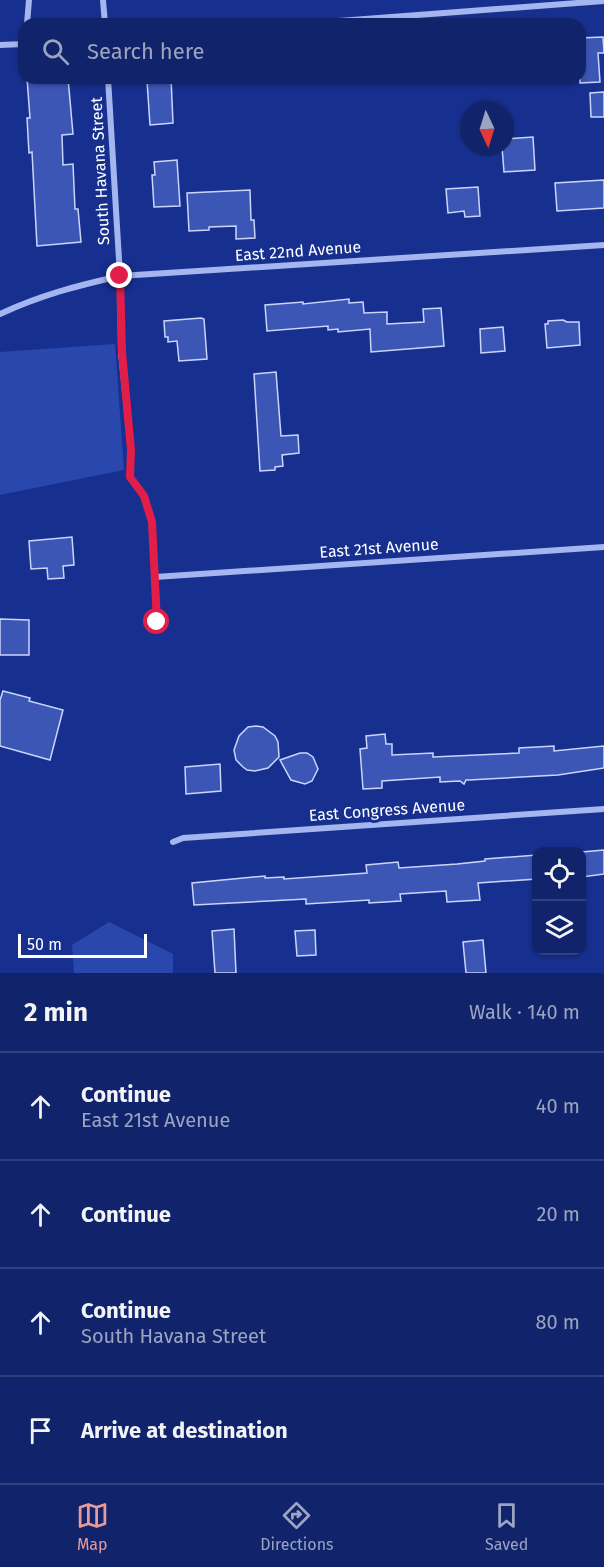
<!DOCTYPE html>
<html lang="en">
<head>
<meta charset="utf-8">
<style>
  :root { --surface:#11246b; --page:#1a2c71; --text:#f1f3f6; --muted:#9ca4c1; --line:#30417e; --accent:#e69b98 }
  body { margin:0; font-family:"Fira Sans",sans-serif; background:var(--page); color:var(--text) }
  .controls { position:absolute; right:18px; bottom:18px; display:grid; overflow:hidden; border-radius:12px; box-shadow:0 2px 4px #0004 }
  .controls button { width:54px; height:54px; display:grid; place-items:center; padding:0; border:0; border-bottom:2px solid var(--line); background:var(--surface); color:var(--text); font:30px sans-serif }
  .compass { position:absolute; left:460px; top:102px; width:54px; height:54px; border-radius:50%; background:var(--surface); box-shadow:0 2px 4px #0004; rotate:176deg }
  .scale { position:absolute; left:18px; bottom:15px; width:129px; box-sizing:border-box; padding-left:6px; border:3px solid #fff; border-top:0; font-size:16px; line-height:21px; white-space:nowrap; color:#fff; -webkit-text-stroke:4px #17308f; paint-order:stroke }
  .stop { position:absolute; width:18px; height:18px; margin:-14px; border:4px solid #e11d48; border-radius:50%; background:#fff }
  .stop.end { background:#e11d48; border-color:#fff; box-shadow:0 2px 6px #0008 }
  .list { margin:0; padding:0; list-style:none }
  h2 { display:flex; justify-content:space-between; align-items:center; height:78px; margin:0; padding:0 24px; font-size:26px }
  h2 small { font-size:20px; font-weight:400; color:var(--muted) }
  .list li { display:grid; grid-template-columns:39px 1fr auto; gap:18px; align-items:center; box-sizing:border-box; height:108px; padding:0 24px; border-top:2px solid var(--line) }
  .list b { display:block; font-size:22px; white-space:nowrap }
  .list p { margin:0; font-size:20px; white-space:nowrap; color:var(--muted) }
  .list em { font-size:20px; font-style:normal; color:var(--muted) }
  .icon { flex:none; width:33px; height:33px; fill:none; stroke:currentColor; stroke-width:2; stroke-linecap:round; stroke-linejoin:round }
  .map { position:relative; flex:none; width:604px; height:973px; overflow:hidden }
  .search { position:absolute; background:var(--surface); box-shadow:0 2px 4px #0004; left:18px; right:18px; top:18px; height:66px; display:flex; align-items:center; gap:15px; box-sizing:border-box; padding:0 21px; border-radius:18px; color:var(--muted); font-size:22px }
  .sheet { height:510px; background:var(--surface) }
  nav { display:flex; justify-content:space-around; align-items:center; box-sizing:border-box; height:84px; border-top:2px solid var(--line); background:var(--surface); font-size:16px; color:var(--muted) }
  nav a { display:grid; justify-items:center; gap:3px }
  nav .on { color:var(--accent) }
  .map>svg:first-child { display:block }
  .green { fill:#2a47ae }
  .building { fill:#3c56b6; stroke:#cbd5fb; stroke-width:1.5 }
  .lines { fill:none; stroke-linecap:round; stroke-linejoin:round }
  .path { stroke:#a4b5ef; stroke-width:3; stroke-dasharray:3 4.5; stroke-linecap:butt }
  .minor { stroke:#a4b5ef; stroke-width:6 }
  .route { stroke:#e11d48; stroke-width:8 }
  .labels { text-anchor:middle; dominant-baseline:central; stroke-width:6; stroke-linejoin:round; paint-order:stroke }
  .street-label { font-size:16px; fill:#fff; stroke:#17308f }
</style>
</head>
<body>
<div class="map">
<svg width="604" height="973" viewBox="0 0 604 973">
  <rect width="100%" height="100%" fill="#17308f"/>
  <g class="green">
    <polygon points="115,344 124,470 0,495 0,352"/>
    <polygon points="109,922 173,954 173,973 74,973 72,945"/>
  </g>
  <g class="building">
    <polygon points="603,37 604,53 598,53 600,82 580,83 580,38"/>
    <polygon points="27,78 68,78 73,134 62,135 63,165 73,164 75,209 78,209 81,242 37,246 32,152 29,153 27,118 30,118"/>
    <polygon points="148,78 171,78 173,123 150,125 147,81"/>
    <polygon points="604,92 604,117 591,117 590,93"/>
    <polygon points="533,137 535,170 504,172 502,147 505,147 505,139"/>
    <polygon points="177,160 180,206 154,207 152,175 155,175 154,162"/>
    <polygon points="604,180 604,208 557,211 555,183"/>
    <polygon points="478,187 480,216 465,217 464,211 448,213 446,189"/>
    <polygon points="250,190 251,220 254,220 255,238 236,239 236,226 209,227 209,230 189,231 187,193"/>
    <polygon points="349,299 349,303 363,302 364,313 387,312 387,324 424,322 423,309 441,308 444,346 371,352 370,329 338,332 338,329 328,330 328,326 267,331 265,305 303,302 303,304"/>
    <polygon points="201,318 204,319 207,359 179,361 177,341 168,342 168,337 165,337 164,321"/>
    <polygon points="563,320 567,322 579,322 580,345 547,348 545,324 548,324 548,321"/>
    <polygon points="503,327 505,351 481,353 480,329"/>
    <polygon points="276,372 281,436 298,435 299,453 282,455 283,466 275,467 275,470 260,471 254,374"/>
    <polygon points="72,537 74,565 63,566 64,578 48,579 47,568 31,569 29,541"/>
    <polygon points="0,619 29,620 29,655 0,655"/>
    <polygon points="3,691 30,698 29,701 63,710 50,760 0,746 0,700"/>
    <polygon points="256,726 263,727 275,736 278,742 279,757 268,768 255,771 247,770 243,767 236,760 234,750 239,736 248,727"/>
    <polygon points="385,734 386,744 392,744 392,755 433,753 433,757 519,753 519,748 554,746 554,751 604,746 604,768 558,775 469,780 466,780 464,784 460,781 440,782 440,777 382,781 382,788 363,789 360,749 367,748 366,736"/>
    <polygon points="300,753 307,753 313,757 318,769 312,781 305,784 291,780 280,760"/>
    <polygon points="220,764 221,791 186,794 185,767"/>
    <polygon points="604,850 604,874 582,877 582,852"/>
    <polygon points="537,855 537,879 478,883 480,900 447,902 446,891 400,894 401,901 369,903 369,900 306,904 306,899 194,905 192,883 265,876 265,878 284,877 284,879 367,873 366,865 398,862 399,868 457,864 485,861 485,859"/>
    <polygon points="234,929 236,973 215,973 212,931"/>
    <polygon points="315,930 316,955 297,956 295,931"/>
    <polygon points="483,940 486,973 466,973 463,942"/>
  </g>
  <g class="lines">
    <polyline class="path" points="137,485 144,496 150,515"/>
    <g class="minor">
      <polyline points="103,0 105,24"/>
      <polyline points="27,24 29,0"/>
      <polyline points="299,24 604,1"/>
      <polyline points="0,45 24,44"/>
      <polyline points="108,78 120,276 121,352 131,450 130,477"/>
      <path d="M0,314C41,295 76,286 120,276L604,245"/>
      <polyline points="152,526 157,622"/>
      <polyline points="155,577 604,547"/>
      <polyline points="173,842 183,838 604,809"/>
    </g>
  </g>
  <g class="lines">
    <polyline class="route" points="120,276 122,352 131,450 130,477 144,496 152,522 157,622"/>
  </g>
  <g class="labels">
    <g class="street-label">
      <text transform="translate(100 171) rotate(-93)">South Havana Street</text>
      <text transform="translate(298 251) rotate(-4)">East 22nd Avenue</text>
      <text transform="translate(379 548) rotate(-4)">East 21st Avenue</text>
      <text transform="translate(387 810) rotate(-4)">East Congress Avenue</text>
    </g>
  </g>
</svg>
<div class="controls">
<button><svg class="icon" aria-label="locate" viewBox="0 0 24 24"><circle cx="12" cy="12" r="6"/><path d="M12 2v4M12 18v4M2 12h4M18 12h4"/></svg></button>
<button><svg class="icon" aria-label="layers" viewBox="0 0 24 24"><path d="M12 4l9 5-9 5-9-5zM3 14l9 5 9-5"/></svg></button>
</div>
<svg class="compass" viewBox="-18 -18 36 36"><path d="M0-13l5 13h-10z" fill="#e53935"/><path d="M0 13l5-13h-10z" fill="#9ca4c1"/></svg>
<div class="scale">50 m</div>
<div class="stop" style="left:157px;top:622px"></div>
<div class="stop end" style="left:120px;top:276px"></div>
<div class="search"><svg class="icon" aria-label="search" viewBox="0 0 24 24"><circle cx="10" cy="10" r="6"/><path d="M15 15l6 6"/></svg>Search here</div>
</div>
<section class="sheet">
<h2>2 min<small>Walk · 140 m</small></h2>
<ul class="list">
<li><svg class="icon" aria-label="ahead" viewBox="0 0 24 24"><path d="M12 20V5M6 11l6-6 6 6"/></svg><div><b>Continue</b><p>East 21st Avenue</p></div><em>40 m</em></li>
<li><svg class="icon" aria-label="ahead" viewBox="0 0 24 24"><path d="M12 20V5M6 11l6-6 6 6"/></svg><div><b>Continue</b></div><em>20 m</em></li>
<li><svg class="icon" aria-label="ahead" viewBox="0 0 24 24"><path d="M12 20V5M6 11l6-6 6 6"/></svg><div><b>Continue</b><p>South Havana Street</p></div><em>80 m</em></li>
<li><svg class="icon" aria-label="arrive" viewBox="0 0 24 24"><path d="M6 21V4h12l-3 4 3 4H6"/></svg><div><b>Arrive at destination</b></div></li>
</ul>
</section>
<nav>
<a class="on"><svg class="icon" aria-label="map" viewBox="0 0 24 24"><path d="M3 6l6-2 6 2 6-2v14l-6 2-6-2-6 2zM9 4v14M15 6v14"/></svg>Map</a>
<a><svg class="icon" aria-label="directions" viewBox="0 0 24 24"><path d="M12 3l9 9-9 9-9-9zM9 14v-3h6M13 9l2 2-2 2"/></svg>Directions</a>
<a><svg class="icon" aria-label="saved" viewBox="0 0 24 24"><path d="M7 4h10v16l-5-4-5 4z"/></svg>Saved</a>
</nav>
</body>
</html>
